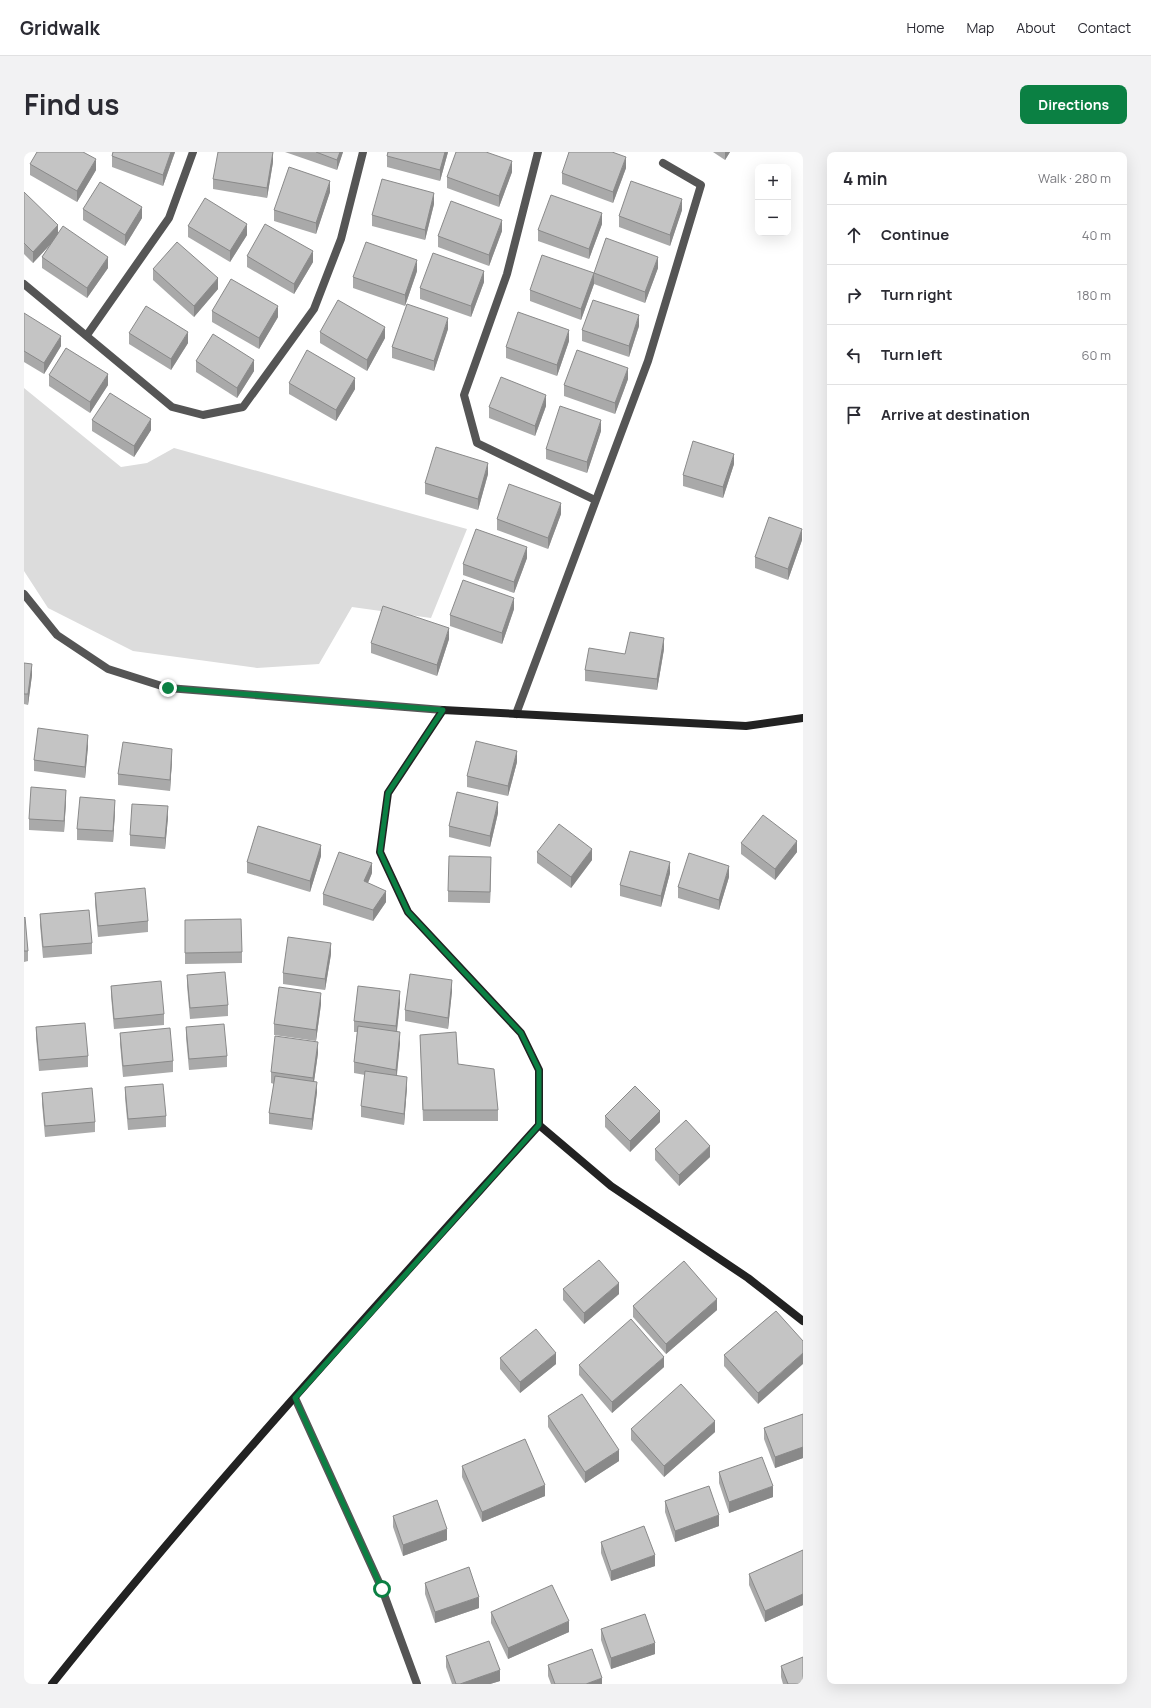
<!DOCTYPE html>
<html lang="en">
<head>
<meta charset="utf-8">
<style>
  :root { --surface:#fff; --page:#f2f2f3; --text:#2b2b33; --muted:#7c7c81; --line:#e1e1e2; --accent:#0b8043 }
  body { margin:0; font-family:Manrope,sans-serif; background:var(--page); color:var(--text) }
  .controls { position:absolute; right:12px; top:12px; display:grid; overflow:hidden; border-radius:8px; box-shadow:0 4px 16px #0002 }
  .controls button { width:36px; height:36px; display:grid; place-items:center; padding:0; border:0; border-bottom:1px solid var(--line); background:var(--surface); color:var(--text); font:20px sans-serif }
  .stop { position:absolute; width:12px; height:12px; margin:-9px; border:3px solid #0b8043; border-radius:50%; background:#fff }
  .stop.end { background:#0b8043; border-color:#fff; box-shadow:0 1px 4px #0008 }
  .list { margin:0; padding:0; list-style:none }
  h2 { display:flex; justify-content:space-between; align-items:center; height:52px; margin:0; padding:0 16px; font-size:17px }
  h2 small { font-size:13px; font-weight:400; color:var(--muted) }
  .list li { display:grid; grid-template-columns:26px 1fr auto; gap:12px; align-items:center; box-sizing:border-box; height:60px; padding:0 16px; border-top:1px solid var(--line) }
  .list b { display:block; font-size:15px; white-space:nowrap }
  .list em { font-size:13px; font-style:normal; color:var(--muted) }
  .icon { flex:none; width:22px; height:22px; fill:none; stroke:currentColor; stroke-width:2; stroke-linecap:round; stroke-linejoin:round }
  .map { position:relative; flex:none; width:779px; height:1532px; overflow:hidden; border-radius:8px }
  header { display:flex; align-items:center; gap:24px; box-sizing:border-box; height:56px; padding:0 20px; background:var(--surface); border-bottom:1px solid var(--line) }
  header strong { font-size:19px }
  nav { display:flex; gap:22px; margin-inline-start:auto; font-size:14px }
  .intro { display:flex; align-items:center; justify-content:space-between; box-sizing:border-box; height:96px; padding:0 24px }
  h1 { margin:0; font-size:28px }
  .button { padding:10px 18px; border-radius:8px; background:var(--accent); color:#fff; font-size:14px; font-weight:700 }
  main { display:flex; gap:24px; padding:0 24px }
  aside { flex:1; background:var(--surface); border-radius:8px; box-shadow:0 4px 16px #0002 }
  .map>svg:first-child { display:block }
  .green { fill:#dcdcdc }
  .lines { fill:none; stroke-linecap:round; stroke-linejoin:round }
  .street { stroke:#555; stroke-width:8 }
  .secondary { stroke:#222; stroke-width:8 }
  .wall { fill:#a9a9a9 }
  .shaded-wall { fill:#898989 }
  .building { fill:#c4c4c4; stroke:#898989 }
  .route { stroke:#0b8043; stroke-width:5 }
</style>
</head>
<body>
<header>
<strong>Gridwalk</strong>
<nav><a>Home</a><a>Map</a><a>About</a><a>Contact</a></nav>
</header>
<div class="intro"><h1>Find us</h1><a class="button">Directions</a></div>
<main>
<div class="map">
<svg width="779" height="1532" viewBox="0 0 779 1532">
  <rect width="100%" height="100%" fill="#fff"/>
  <polygon class="green" points="0,236 97,315 123,311 150,296 443,377 407,466 328,455 295,512 233,516 109,499 24,456 0,419"/>
  <g class="lines">
    <g class="street">
      <polyline points="514,0 483,122 440,243 453,291 571,348"/>
      <polyline points="0,132 148,255 179,263 219,255 290,157 317,87 339,0"/>
      <polyline points="63,183 145,66 169,0"/>
      <polyline points="0,442 33,483 84,517 144,536 419,558"/>
      <polyline points="492,562 624,209 677,33 639,11"/>
      <polyline points="271,1246 358,1437 393,1532"/>
    </g>
    <g class="secondary">
      <polyline points="515,973 587,1034 724,1126 779,1169"/>
      <path d="M28,1532C182,1339 350,1156 515,973V918L497,881L384,760L356,700L364,641L419,558L722,574L779,566"/>
    </g>
  </g>
  <g class="wall">
    <polygon points="89,0 151,0 139,34 88,15 88,4"/>
    <polygon points="261,0 319,0 313,18"/>
    <polygon points="364,0 424,0 416,29 363,15 363,4"/>
    <polygon points="689,0 706,0 701,8"/>
    <polygon points="249,10 243,46 189,37 189,27"/>
    <polygon points="6,12 72,18 53,50 6,23"/>
    <polygon points="602,16 589,51 538,32 538,21"/>
    <polygon points="488,20 475,55 423,36 423,25"/>
    <polygon points="0,40 34,81 84,116 63,146 18,116 18,105 26,93 9,111 0,102"/>
    <polygon points="306,40 292,82 250,69 250,58"/>
    <polygon points="410,52 401,88 348,74 348,63"/>
    <polygon points="59,57 118,66 101,94 59,68"/>
    <polygon points="658,58 646,94 595,75 595,64"/>
    <polygon points="578,72 565,107 514,89 514,78"/>
    <polygon points="164,74 223,83 206,110 164,85"/>
    <polygon points="478,79 465,114 414,95 414,84"/>
    <polygon points="223,104 289,110 270,142 223,115"/>
    <polygon points="634,116 621,151 570,132 557,168 506,149 506,138 570,121"/>
    <polygon points="129,117 194,137 170,165 129,128"/>
    <polygon points="393,119 381,154 329,136 329,125"/>
    <polygon points="460,130 447,165 396,147 396,136"/>
    <polygon points="188,159 254,165 235,197 188,170"/>
    <polygon points="0,161 37,194 20,222 0,210"/>
    <polygon points="615,174 605,205 558,189 558,178"/>
    <polygon points="424,177 410,219 368,206 368,195"/>
    <polygon points="296,180 361,186 343,219 296,191"/>
    <polygon points="105,181 164,191 147,218 105,192"/>
    <polygon points="545,189 533,224 482,206 482,195"/>
    <polygon points="172,209 230,219 213,246 172,220"/>
    <polygon points="25,223 84,233 66,261 25,234"/>
    <polygon points="604,227 591,262 540,244 540,233"/>
    <polygon points="265,231 331,237 312,269 265,242"/>
    <polygon points="522,254 511,284 465,266 465,255"/>
    <polygon points="68,268 127,278 110,305 68,279"/>
    <polygon points="577,279 563,321 522,307 522,297"/>
    <polygon points="710,312 699,346 659,334 659,323"/>
    <polygon points="464,322 454,358 401,342 401,331"/>
    <polygon points="537,362 524,397 473,378 473,367"/>
    <polygon points="778,388 764,428 731,416 731,405"/>
    <polygon points="503,406 490,441 439,423 439,412"/>
    <polygon points="490,457 478,492 426,474 426,463"/>
    <polygon points="425,487 413,524 347,501 347,491"/>
    <polygon points="640,497 633,538 561,529 561,518 601,502"/>
    <polygon points="0,511 8,523 4,553 0,552"/>
    <polygon points="64,594 61,626 10,619 10,608"/>
    <polygon points="148,608 146,639 94,633 94,622"/>
    <polygon points="493,610 484,644 443,635 443,624"/>
    <polygon points="42,649 40,680 5,678 5,667"/>
    <polygon points="91,659 89,690 53,688 53,677"/>
    <polygon points="474,661 466,695 425,685 425,674"/>
    <polygon points="144,665 141,697 106,694 106,683"/>
    <polygon points="717,691 773,700 751,728 717,702"/>
    <polygon points="513,700 568,708 547,736 513,711"/>
    <polygon points="297,704 286,740 223,721 223,710"/>
    <polygon points="467,716 466,751 424,750 424,739"/>
    <polygon points="348,721 344,731 362,750 349,769 299,753 299,742"/>
    <polygon points="646,721 637,755 596,744 596,733"/>
    <polygon points="705,725 695,758 654,746 654,735"/>
    <polygon points="71,741 124,769 124,780 74,785 71,752"/>
    <polygon points="16,762 68,791 68,802 19,806 16,773"/>
    <polygon points="0,766 4,799 4,809 0,810"/>
    <polygon points="161,768 218,800 218,811 161,812"/>
    <polygon points="307,802 301,838 259,832 259,821"/>
    <polygon points="163,823 204,853 204,864 166,867 163,834"/>
    <polygon points="87,834 140,862 140,873 90,877 87,844"/>
    <polygon points="428,839 424,877 381,869 381,858"/>
    <polygon points="376,850 373,880 376,891 373,923 383,935 380,973 337,965 337,954 341,923 330,921 330,910 333,880 330,880 330,869"/>
    <polygon points="297,852 292,889 250,883 250,872"/>
    <polygon points="12,875 64,904 64,915 15,919 12,886"/>
    <polygon points="162,875 203,904 203,915 165,918 162,886"/>
    <polygon points="96,881 149,909 149,920 99,925 96,892"/>
    <polygon points="396,883 434,912 474,958 474,969 399,969"/>
    <polygon points="294,901 290,929 293,940 288,978 245,972 245,961 250,932 247,931 247,920"/>
    <polygon points="101,935 142,964 142,975 104,978 101,946"/>
    <polygon points="18,941 71,970 71,980 21,985 18,952"/>
    <polygon points="581,964 636,970 606,1000 581,975"/>
    <polygon points="631,997 686,1005 655,1034 631,1008"/>
    <polygon points="539,1137 595,1142 560,1172 539,1148"/>
    <polygon points="609,1154 693,1158 642,1202 609,1165"/>
    <polygon points="752,1159 734,1252 700,1214 700,1203"/>
    <polygon points="476,1206 532,1212 496,1241 476,1217"/>
    <polygon points="555,1213 640,1215 588,1261 555,1223"/>
    <polygon points="779,1262 779,1306 751,1316 740,1287 740,1276"/>
    <polygon points="524,1264 595,1309 561,1331 524,1275"/>
    <polygon points="607,1277 691,1280 640,1325 607,1288"/>
    <polygon points="438,1314 521,1344 458,1370 438,1325"/>
    <polygon points="695,1320 749,1345 705,1361 695,1331"/>
    <polygon points="641,1349 695,1374 651,1390 641,1360"/>
    <polygon points="369,1364 423,1388 379,1404 369,1375"/>
    <polygon points="577,1390 631,1414 587,1429 577,1401"/>
    <polygon points="779,1398 779,1453 741,1470 725,1433 725,1422"/>
    <polygon points="401,1431 455,1456 411,1471 401,1442"/>
    <polygon points="467,1460 545,1480 484,1507 467,1471"/>
    <polygon points="577,1477 631,1502 587,1517 577,1488"/>
    <polygon points="422,1504 476,1529 466,1532 428,1532 422,1515"/>
    <polygon points="524,1513 578,1532 527,1532 524,1524"/>
    <polygon points="757,1514 779,1532 759,1532 757,1525"/>
  </g>
  <g class="shaded-wall">
    <polygon points="147,0 151,0 139,34 139,23"/>
    <polygon points="249,0 249,10 243,46 243,36"/>
    <polygon points="316,0 319,0 313,18 313,8"/>
    <polygon points="421,0 424,0 416,29 416,18"/>
    <polygon points="701,0 706,0 701,8"/>
    <polygon points="602,5 602,16 589,51 589,40"/>
    <polygon points="72,7 72,18 53,50 53,39"/>
    <polygon points="488,9 488,20 475,55 475,44"/>
    <polygon points="306,29 306,40 292,82 292,71"/>
    <polygon points="410,41 410,52 401,88 401,78"/>
    <polygon points="658,47 658,58 646,94 646,83"/>
    <polygon points="118,55 118,66 101,94 101,83"/>
    <polygon points="578,61 578,72 565,107 565,97"/>
    <polygon points="478,68 478,79 465,114 465,103"/>
    <polygon points="223,72 223,83 206,110 206,99"/>
    <polygon points="34,73 34,84 9,111 9,100"/>
    <polygon points="289,99 289,110 270,142 270,132"/>
    <polygon points="84,105 84,116 63,146 63,136"/>
    <polygon points="634,105 634,116 621,151 621,140"/>
    <polygon points="393,108 393,119 381,154 381,143"/>
    <polygon points="460,119 460,130 447,165 447,154"/>
    <polygon points="570,121 570,132 557,168 557,157"/>
    <polygon points="194,126 194,137 170,165 170,154"/>
    <polygon points="254,154 254,165 235,197 235,186"/>
    <polygon points="615,163 615,174 605,205 605,194"/>
    <polygon points="424,166 424,177 410,219 410,209"/>
    <polygon points="361,175 361,186 343,219 343,208"/>
    <polygon points="545,178 545,189 533,224 533,213"/>
    <polygon points="164,180 164,191 147,218 147,207"/>
    <polygon points="37,184 37,194 20,222 20,211"/>
    <polygon points="230,208 230,219 213,246 213,236"/>
    <polygon points="604,216 604,227 591,262 591,251"/>
    <polygon points="84,222 84,233 66,261 66,250"/>
    <polygon points="331,226 331,237 312,269 312,258"/>
    <polygon points="522,243 522,254 511,284 511,274"/>
    <polygon points="127,267 127,278 110,305 110,294"/>
    <polygon points="577,268 577,279 563,321 563,310"/>
    <polygon points="710,302 710,312 699,346 699,335"/>
    <polygon points="464,311 464,322 454,358 454,347"/>
    <polygon points="537,351 537,362 524,397 524,386"/>
    <polygon points="778,377 778,388 764,428 764,417"/>
    <polygon points="503,395 503,406 490,441 490,430"/>
    <polygon points="490,446 490,457 478,492 478,481"/>
    <polygon points="425,476 425,487 413,524 413,513"/>
    <polygon points="640,486 640,497 633,538 633,527"/>
    <polygon points="8,512 8,523 4,553 4,542"/>
    <polygon points="64,583 64,594 61,626 61,615"/>
    <polygon points="148,597 148,608 146,639 146,628"/>
    <polygon points="493,599 493,610 484,644 484,634"/>
    <polygon points="42,638 42,649 40,680 40,669"/>
    <polygon points="91,648 91,659 89,690 89,679"/>
    <polygon points="474,650 474,661 466,695 466,684"/>
    <polygon points="144,654 144,665 141,697 141,686"/>
    <polygon points="773,689 773,700 751,728 751,717"/>
    <polygon points="297,693 297,704 286,740 286,729"/>
    <polygon points="568,697 568,708 547,736 547,725"/>
    <polygon points="467,705 467,716 466,751 466,740"/>
    <polygon points="646,710 646,721 637,755 637,744"/>
    <polygon points="348,711 348,721 340,740 340,729"/>
    <polygon points="705,714 705,725 695,758 695,748"/>
    <polygon points="362,739 362,750 349,769 349,758"/>
    <polygon points="307,791 307,802 301,838 301,827"/>
    <polygon points="428,828 428,839 424,877 424,866"/>
    <polygon points="376,839 376,850 372,885 372,874"/>
    <polygon points="297,841 297,852 292,889 292,878"/>
    <polygon points="376,880 376,891 372,929 372,918"/>
    <polygon points="294,890 294,901 289,937 289,926"/>
    <polygon points="383,925 383,935 380,973 380,962"/>
    <polygon points="293,930 293,940 288,978 288,967"/>
    <polygon points="636,959 636,970 606,1000 606,989"/>
    <polygon points="686,994 686,1005 655,1034 655,1023"/>
    <polygon points="595,1131 595,1142 560,1172 560,1161"/>
    <polygon points="693,1147 693,1158 642,1202 642,1192"/>
    <polygon points="532,1201 532,1212 496,1241 496,1230"/>
    <polygon points="779,1201 779,1212 734,1252 734,1241"/>
    <polygon points="640,1205 640,1215 588,1261 588,1250"/>
    <polygon points="691,1269 691,1280 640,1325 640,1314"/>
    <polygon points="779,1295 779,1306 751,1316 751,1305"/>
    <polygon points="595,1298 595,1309 561,1331 561,1320"/>
    <polygon points="521,1333 521,1344 458,1370 458,1360"/>
    <polygon points="749,1334 749,1345 705,1361 705,1350"/>
    <polygon points="695,1363 695,1374 651,1390 651,1379"/>
    <polygon points="423,1377 423,1388 379,1404 379,1393"/>
    <polygon points="631,1403 631,1414 587,1429 587,1419"/>
    <polygon points="779,1442 779,1453 741,1470 741,1459"/>
    <polygon points="455,1445 455,1456 411,1471 411,1460"/>
    <polygon points="545,1469 545,1480 484,1507 484,1496"/>
    <polygon points="631,1491 631,1502 587,1517 587,1506"/>
    <polygon points="476,1518 476,1529 466,1532 436,1532"/>
    <polygon points="578,1526 578,1532 562,1532"/>
  </g>
  <g class="building">
    <polygon points="13,0 59,0 72,7 53,39 6,12"/>
    <polygon points="89,0 147,0 139,23 88,4"/>
    <polygon points="194,0 249,0 243,36 189,27"/>
    <polygon points="292,0 316,0 313,8"/>
    <polygon points="364,0 421,0 416,18 363,4"/>
    <polygon points="432,0 462,0 488,9 475,44 423,25"/>
    <polygon points="545,0 588,0 602,5 589,40 538,21"/>
    <polygon points="265,15 306,29 292,71 250,58"/>
    <polygon points="358,27 410,41 401,78 348,63"/>
    <polygon points="607,29 658,47 646,83 595,64"/>
    <polygon points="76,30 118,55 101,83 59,57"/>
    <polygon points="0,40 34,73 9,100 0,91"/>
    <polygon points="527,43 578,61 565,97 514,78"/>
    <polygon points="181,46 223,72 206,99 164,74"/>
    <polygon points="427,49 478,68 465,103 414,84"/>
    <polygon points="241,72 289,99 270,132 223,104"/>
    <polygon points="39,74 84,105 63,136 18,105"/>
    <polygon points="582,86 634,105 621,140 570,121"/>
    <polygon points="153,90 194,126 170,154 129,117"/>
    <polygon points="342,90 393,108 381,143 329,125"/>
    <polygon points="409,101 460,119 447,154 396,136"/>
    <polygon points="518,103 570,121 557,157 506,138"/>
    <polygon points="207,127 254,154 235,186 188,159"/>
    <polygon points="314,148 361,175 343,208 296,180"/>
    <polygon points="569,148 615,163 605,194 558,178"/>
    <polygon points="383,152 424,166 410,209 368,195"/>
    <polygon points="122,154 164,180 147,207 105,181"/>
    <polygon points="494,160 545,178 533,213 482,195"/>
    <polygon points="0,161 37,184 20,211 0,199"/>
    <polygon points="189,182 230,208 213,236 172,209"/>
    <polygon points="42,196 84,222 66,250 25,223"/>
    <polygon points="283,198 331,226 312,258 265,231"/>
    <polygon points="553,198 604,216 591,251 540,233"/>
    <polygon points="477,225 522,243 511,274 465,255"/>
    <polygon points="86,241 127,267 110,294 68,268"/>
    <polygon points="536,254 577,268 563,310 522,297"/>
    <polygon points="669,289 710,302 699,335 659,323"/>
    <polygon points="412,295 464,311 454,347 401,331"/>
    <polygon points="485,332 537,351 524,386 473,367"/>
    <polygon points="745,365 778,377 764,417 731,405"/>
    <polygon points="452,377 503,395 490,430 439,412"/>
    <polygon points="439,428 490,446 478,481 426,463"/>
    <polygon points="359,454 425,476 413,513 347,491"/>
    <polygon points="606,480 640,486 633,527 561,518 565,496 601,502"/>
    <polygon points="0,511 8,512 4,542 0,542"/>
    <polygon points="14,576 64,583 61,615 10,608"/>
    <polygon points="452,589 493,599 484,634 443,624"/>
    <polygon points="99,590 148,597 146,628 94,622"/>
    <polygon points="7,635 42,638 40,669 5,667"/>
    <polygon points="433,640 474,650 466,684 425,674"/>
    <polygon points="56,645 91,648 89,679 53,677"/>
    <polygon points="108,652 144,654 141,686 106,683"/>
    <polygon points="739,663 773,689 751,717 717,691"/>
    <polygon points="535,672 568,697 547,725 513,700"/>
    <polygon points="234,674 297,693 286,729 223,710"/>
    <polygon points="606,699 646,710 637,744 596,733"/>
    <polygon points="315,700 348,711 340,729 362,739 349,758 299,742"/>
    <polygon points="665,701 705,714 695,748 654,735"/>
    <polygon points="425,704 467,705 466,740 424,739"/>
    <polygon points="121,736 124,769 74,774 71,741"/>
    <polygon points="65,758 68,791 19,795 16,762"/>
    <polygon points="1,765 4,799 0,799 0,766"/>
    <polygon points="217,767 218,800 161,801 161,768"/>
    <polygon points="264,785 307,791 301,827 259,821"/>
    <polygon points="201,820 204,853 166,856 163,823"/>
    <polygon points="386,822 428,828 424,866 381,858"/>
    <polygon points="137,829 140,862 90,867 87,834"/>
    <polygon points="334,834 376,839 372,874 330,869"/>
    <polygon points="255,835 297,841 292,878 250,872"/>
    <polygon points="61,871 64,904 15,908 12,875"/>
    <polygon points="200,872 203,904 165,907 162,875"/>
    <polygon points="334,874 376,880 372,918 330,910"/>
    <polygon points="146,876 149,909 99,914 96,881"/>
    <polygon points="432,880 434,912 470,917 474,958 399,958 396,883"/>
    <polygon points="251,884 294,890 289,926 247,920"/>
    <polygon points="341,919 383,925 380,962 337,954"/>
    <polygon points="251,924 293,930 288,967 245,961"/>
    <polygon points="139,932 142,964 104,967 101,935"/>
    <polygon points="611,934 636,959 606,989 581,964"/>
    <polygon points="68,936 71,970 21,974 18,941"/>
    <polygon points="662,968 686,994 655,1023 631,997"/>
    <polygon points="575,1108 595,1131 560,1161 539,1137"/>
    <polygon points="660,1109 693,1147 642,1192 609,1154"/>
    <polygon points="752,1159 779,1189 779,1201 734,1241 700,1203"/>
    <polygon points="607,1167 640,1205 588,1250 555,1213"/>
    <polygon points="512,1177 532,1201 496,1230 476,1206"/>
    <polygon points="657,1232 691,1269 640,1314 607,1277"/>
    <polygon points="558,1242 595,1298 561,1320 524,1264"/>
    <polygon points="779,1262 779,1295 751,1305 740,1276"/>
    <polygon points="501,1287 521,1333 458,1360 438,1314"/>
    <polygon points="738,1305 749,1334 705,1350 695,1320"/>
    <polygon points="685,1334 695,1363 651,1379 641,1349"/>
    <polygon points="413,1348 423,1377 379,1393 369,1364"/>
    <polygon points="620,1374 631,1403 587,1419 577,1390"/>
    <polygon points="779,1398 779,1442 741,1459 725,1422"/>
    <polygon points="445,1415 455,1445 411,1460 401,1431"/>
    <polygon points="528,1433 545,1469 484,1496 467,1460"/>
    <polygon points="621,1462 631,1491 587,1506 577,1477"/>
    <polygon points="465,1489 476,1518 436,1532 432,1532 422,1504"/>
    <polygon points="568,1497 578,1526 562,1532 531,1532 524,1513"/>
    <polygon points="779,1505 779,1532 764,1532 757,1514"/>
  </g>
  <g class="lines">
    <polyline class="route" points="144,536 419,558 364,641 356,700 384,760 497,881 515,918 515,973 271,1246 358,1437"/>
  </g>
</svg>
<div class="controls">
<button>+</button>
<button>−</button>
</div>
<div class="stop" style="left:358px;top:1437px"></div>
<div class="stop end" style="left:144px;top:536px"></div>
</div>
<aside>
<h2>4 min<small>Walk · 280 m</small></h2>
<ul class="list">
<li><svg class="icon" aria-label="ahead" viewBox="0 0 24 24"><path d="M12 20V5M6 11l6-6 6 6"/></svg><div><b>Continue</b></div><em>40 m</em></li>
<li><svg class="icon" aria-label="right" viewBox="0 0 24 24"><path d="M7 20v-9h11M14 6l5 5-5 5"/></svg><div><b>Turn right</b></div><em>180 m</em></li>
<li><svg class="icon" aria-label="left" viewBox="0 0 24 24"><path d="M17 20v-9H6M10 6l-5 5 5 5"/></svg><div><b>Turn left</b></div><em>60 m</em></li>
<li><svg class="icon" aria-label="arrive" viewBox="0 0 24 24"><path d="M6 21V4h12l-3 4 3 4H6"/></svg><div><b>Arrive at destination</b></div></li>
</ul>
</aside>
</main>
</body>
</html>
